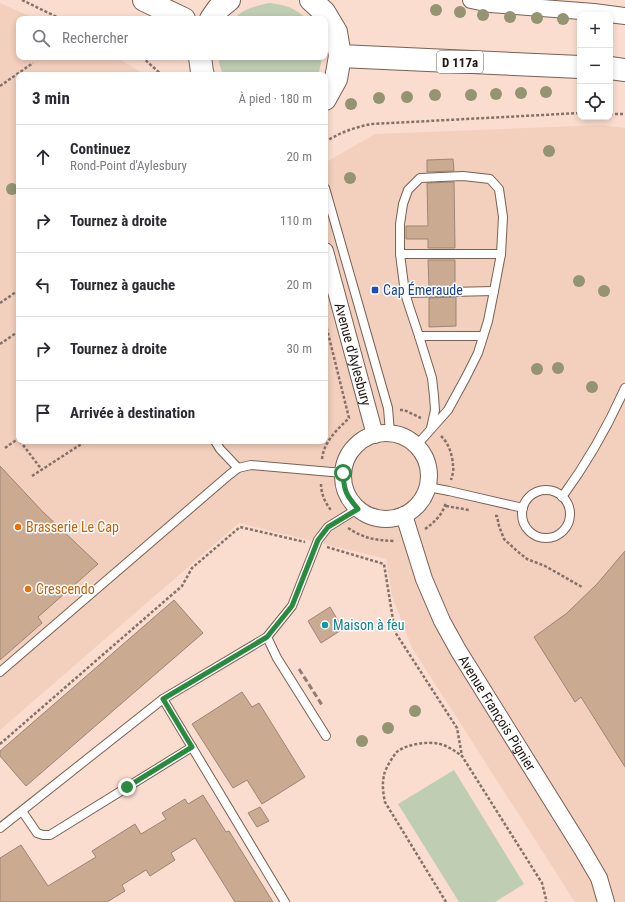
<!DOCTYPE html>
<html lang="fr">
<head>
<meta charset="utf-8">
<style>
  :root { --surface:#fff; --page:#f7f7f7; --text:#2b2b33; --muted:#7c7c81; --line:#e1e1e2 }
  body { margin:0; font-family:"Roboto Condensed",sans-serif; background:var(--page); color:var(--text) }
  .controls { position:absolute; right:12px; top:12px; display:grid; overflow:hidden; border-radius:8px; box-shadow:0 2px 6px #0003 }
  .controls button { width:36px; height:36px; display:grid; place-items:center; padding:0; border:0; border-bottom:1px solid var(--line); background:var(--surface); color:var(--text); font:20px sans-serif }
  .stop { position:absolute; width:12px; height:12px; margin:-9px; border:3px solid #298b3f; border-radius:50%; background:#fff }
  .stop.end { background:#298b3f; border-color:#fff; box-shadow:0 1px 4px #0008 }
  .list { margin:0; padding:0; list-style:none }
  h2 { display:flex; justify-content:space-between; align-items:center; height:52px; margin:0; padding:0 16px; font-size:17px }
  h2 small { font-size:13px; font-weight:400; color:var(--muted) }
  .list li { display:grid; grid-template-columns:26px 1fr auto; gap:12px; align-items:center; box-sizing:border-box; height:64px; padding:0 16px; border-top:1px solid var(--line) }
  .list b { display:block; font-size:15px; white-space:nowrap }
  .list p { margin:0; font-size:13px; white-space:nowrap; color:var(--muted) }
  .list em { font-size:13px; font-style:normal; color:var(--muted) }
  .icon { flex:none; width:22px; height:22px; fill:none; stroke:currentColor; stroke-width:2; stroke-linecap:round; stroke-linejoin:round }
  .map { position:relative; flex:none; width:625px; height:902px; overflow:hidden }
  .search { position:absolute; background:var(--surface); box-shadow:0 2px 6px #0003; left:16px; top:16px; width:312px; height:44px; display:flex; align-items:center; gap:10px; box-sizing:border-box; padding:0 14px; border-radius:8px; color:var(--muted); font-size:15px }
  .panel { position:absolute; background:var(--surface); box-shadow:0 2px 6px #0003; left:16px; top:72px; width:312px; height:372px; border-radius:8px }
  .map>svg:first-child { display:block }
  .built { fill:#f3cfbe }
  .green { fill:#bfcdb2 }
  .building { fill:#cbaa92; stroke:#9c8575 }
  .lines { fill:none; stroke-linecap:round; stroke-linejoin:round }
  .lane-casing { stroke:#796154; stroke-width:10 }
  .street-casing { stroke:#796154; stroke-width:18 }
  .primary-casing { stroke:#796154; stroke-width:24 }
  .path { stroke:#847269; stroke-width:2.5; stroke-dasharray:3 2; stroke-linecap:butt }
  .lane { stroke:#fff; stroke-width:8 }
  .street { stroke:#fff; stroke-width:16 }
  .primary { stroke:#fff; stroke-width:22 }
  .rail { stroke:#907c73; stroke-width:3; stroke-dasharray:6 3; stroke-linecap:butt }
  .tree { fill:#949472 }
  .route { stroke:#298b3f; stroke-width:5 }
  .transit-dot { fill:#1a4fb4; stroke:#fff; stroke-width:1.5 }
  .food-dot { fill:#e8710a; stroke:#fff; stroke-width:1.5 }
  .culture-dot { fill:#0f9aa8; stroke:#fff; stroke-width:1.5 }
  .labels { text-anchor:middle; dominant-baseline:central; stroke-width:3; stroke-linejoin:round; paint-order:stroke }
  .shield { fill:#fff; stroke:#635d59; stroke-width:1 }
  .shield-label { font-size:13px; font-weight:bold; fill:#201712 }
  .transit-label { font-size:14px; fill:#164399; stroke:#fff; text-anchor:start }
  .street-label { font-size:14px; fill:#201712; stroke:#fff }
  .food-label { font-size:14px; fill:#c56008; stroke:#fff; text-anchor:start }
  .culture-label { font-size:14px; fill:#0d838f; stroke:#fff; text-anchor:start }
</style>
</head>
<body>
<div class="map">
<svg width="625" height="902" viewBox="0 0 625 902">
  <rect width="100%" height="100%" fill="#faddcf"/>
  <polygon class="built" points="0,3 36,19 19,19 19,57 116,57 146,75 19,75 19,441 325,441 325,162 328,161 375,134 602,125 625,128 625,902 575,902 573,899 412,648 392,596 386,559 239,523 0,730"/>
  <g class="green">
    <path d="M269,3C285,5 294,7 307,19H234C242,9 256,6 269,3Z"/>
    <polygon points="219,57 322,57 319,72 318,75 223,75 219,63"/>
    <polygon points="454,770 524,884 495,902 459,902 398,804"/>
  </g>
  <g class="building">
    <polygon points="453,159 454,171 427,172 427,160"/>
    <polygon points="454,182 455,248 428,248 428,239 406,239 406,226 428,226 427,183"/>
    <polygon points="428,260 455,260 455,286 429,287"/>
    <polygon points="456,297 456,326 429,327 429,298"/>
    <polygon points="0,466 42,511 98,564 38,617 42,623 0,660"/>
    <polygon points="625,551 625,767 581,697 575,702 534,637 567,613 597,584"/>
    <polygon points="174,600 203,633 26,786 0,756 0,751"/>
    <polygon points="330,607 343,629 321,643 308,621"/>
    <polygon points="242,692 252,707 259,703 305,777 262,804 247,780 233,788 192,724"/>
    <polygon points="203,795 226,832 229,831 273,902 235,902 195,838 171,853 175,860 150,876 146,870 122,885 125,891 107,902 0,902 0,858 21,845 48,886 96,857 92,851 135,824 141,834 166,819 162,813 185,799 188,804"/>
    <polygon points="260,807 269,821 257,827 248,813"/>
  </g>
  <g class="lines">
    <defs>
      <g id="lane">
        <polyline points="325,188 388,408 390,433"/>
        <polyline points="400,254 501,254"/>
        <polyline points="405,293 494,291"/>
        <polyline points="419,336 483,336"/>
        <polyline points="215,441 220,449 238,468"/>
        <polyline points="416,446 448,410 466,377 478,353 488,321 494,291 501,254 503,217 499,189 490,179 463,176 420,178 408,190 403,204 400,224 400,254 405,293 409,306 419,336 432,378 434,396 435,410 431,428"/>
        <polyline points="428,487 449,491 523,508"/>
        <circle cx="546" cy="514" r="24"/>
        <path d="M562,497C587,463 608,426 625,388"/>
        <polyline points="267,637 277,658 326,736"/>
        <polyline points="0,672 229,475 238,468 251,465 343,473"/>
        <polyline points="163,699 285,902"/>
        <polyline points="22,811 37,833 43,835 50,835 192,747"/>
        <polyline points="0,828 163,699 267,637 292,606 318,540 328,527 357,509"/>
      </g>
      <g id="street">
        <polyline points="471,0 490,4 594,12 625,16"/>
        <path id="s1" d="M325,251L375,435"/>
        <circle cx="386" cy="476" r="43"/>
        <path id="s2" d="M404,515L424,579L442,621L458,650L582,849L599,878L606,902"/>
      </g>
      <g id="primary">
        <polyline points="144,0 184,19"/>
        <polyline points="311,0 324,12 336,32 340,56 336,79 325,99"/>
        <polyline points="211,19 218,9 229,0"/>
        <polyline points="340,56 580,67"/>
        <polyline points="200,57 202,72 203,75"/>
        <polyline points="610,68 625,70"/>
      </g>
    </defs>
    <use href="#lane" class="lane-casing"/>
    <use href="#street" class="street-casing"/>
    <use href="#primary" class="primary-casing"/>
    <g class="path">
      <polyline points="22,0 61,19"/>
      <polyline points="142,57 162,75"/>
      <polyline points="0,86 33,63"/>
      <polyline points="610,114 625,114"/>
      <path d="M325,142C339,133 355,127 372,124L580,113"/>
      <polyline points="0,303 19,290"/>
      <polyline points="0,344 19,331"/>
      <polyline points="400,410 404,410 421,418"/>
      <path d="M441,436C449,443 453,457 453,467C454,471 452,476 451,480"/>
      <polyline points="20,441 42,470"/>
      <polyline points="5,448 19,438"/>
      <path d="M322,459C324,441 337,430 349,418L325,321"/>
      <polyline points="32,476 86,441"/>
      <path d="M321,484C321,493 325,503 331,510"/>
      <polyline points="446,506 469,510"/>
      <polyline points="495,516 497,516 499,526 504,539 517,551 527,559 545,566 582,587"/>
      <path d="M348,528C365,539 375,540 394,541V542"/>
      <path d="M425,529C435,522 443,514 446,502"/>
      <polyline points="327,547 384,564 395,632 457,728 462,756 542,883 546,899 546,902"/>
      <polyline points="0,744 182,586 192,568 240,527 305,542"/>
      <path d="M446,902L385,802C383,793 382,784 384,775C385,769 394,754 398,751C408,744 428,741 440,744C448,746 455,751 462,756"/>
    </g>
    <use href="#lane" class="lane"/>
    <use href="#street" class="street"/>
    <use href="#primary" class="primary"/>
    <polyline class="rail" points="299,669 322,705"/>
  </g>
  <g class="tree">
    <circle cx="436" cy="10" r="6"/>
    <circle cx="460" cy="12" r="6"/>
    <circle cx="483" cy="15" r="6"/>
    <circle cx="510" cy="17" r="6"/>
    <circle cx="537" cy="18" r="6"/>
    <circle cx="563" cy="19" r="6"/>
    <circle cx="546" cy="92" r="6"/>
    <circle cx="521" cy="93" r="6"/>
    <circle cx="496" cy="94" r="6"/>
    <circle cx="435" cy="95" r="6"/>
    <circle cx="471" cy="95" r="6"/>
    <circle cx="407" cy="97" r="6"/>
    <circle cx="379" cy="98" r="6"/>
    <circle cx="351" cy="104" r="6"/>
    <circle cx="549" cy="151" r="6"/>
    <circle cx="350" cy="178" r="6"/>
    <circle cx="12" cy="189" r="6"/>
    <circle cx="579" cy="281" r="6"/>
    <circle cx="604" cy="291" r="6"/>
    <circle cx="558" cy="368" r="6"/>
    <circle cx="537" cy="369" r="6"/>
    <circle cx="592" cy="387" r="6"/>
    <circle cx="415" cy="711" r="6"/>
    <circle cx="388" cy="728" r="6"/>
    <circle cx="362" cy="741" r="6"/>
  </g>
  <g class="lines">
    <path class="route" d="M127,787L192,747L163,699L267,637L292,606L318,540L328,527L358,509C346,495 344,491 343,473"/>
  </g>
  <rect class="transit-dot" x="371" y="286" width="8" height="8" rx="2"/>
  <g class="food-dot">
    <circle cx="18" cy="527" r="4"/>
    <circle cx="28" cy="589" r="4"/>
  </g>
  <circle class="culture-dot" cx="325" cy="625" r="4"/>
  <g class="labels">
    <rect class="shield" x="437" y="51" width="46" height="22" rx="3"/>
    <g class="shield-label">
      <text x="460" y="62">D 117a</text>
    </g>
    <g class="transit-label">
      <text x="383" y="290">Cap Émeraude</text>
    </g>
    <g class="street-label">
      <text stroke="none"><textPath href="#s1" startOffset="107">Avenue d'Aylesbury</textPath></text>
      <text stroke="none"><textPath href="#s2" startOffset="220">Avenue François Pignier</textPath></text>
    </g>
    <g class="food-label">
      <text x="26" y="527">Brasserie Le Cap</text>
      <text x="36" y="589">Crescendo</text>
    </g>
    <g class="culture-label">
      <text x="333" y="625">Maison à feu</text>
    </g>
  </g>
</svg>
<div class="controls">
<button>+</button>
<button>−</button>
<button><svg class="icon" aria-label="locate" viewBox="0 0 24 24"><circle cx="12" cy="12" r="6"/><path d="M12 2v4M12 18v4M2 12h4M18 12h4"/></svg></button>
</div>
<div class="stop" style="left:343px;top:473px"></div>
<div class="stop end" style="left:127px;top:787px"></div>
<div class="search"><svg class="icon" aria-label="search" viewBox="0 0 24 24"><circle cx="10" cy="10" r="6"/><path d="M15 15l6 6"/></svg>Rechercher</div>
<section class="panel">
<h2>3 min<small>À pied · 180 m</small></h2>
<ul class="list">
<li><svg class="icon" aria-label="ahead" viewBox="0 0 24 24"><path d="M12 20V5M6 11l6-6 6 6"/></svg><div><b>Continuez</b><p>Rond-Point d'Aylesbury</p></div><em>20 m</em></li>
<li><svg class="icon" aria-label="right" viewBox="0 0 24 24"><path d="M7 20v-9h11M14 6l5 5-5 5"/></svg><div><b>Tournez à droite</b></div><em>110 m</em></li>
<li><svg class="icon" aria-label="left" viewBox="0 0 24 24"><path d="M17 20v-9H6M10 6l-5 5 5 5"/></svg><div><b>Tournez à gauche</b></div><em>20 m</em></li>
<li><svg class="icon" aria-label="right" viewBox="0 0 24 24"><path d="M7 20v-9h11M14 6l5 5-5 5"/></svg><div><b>Tournez à droite</b></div><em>30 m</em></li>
<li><svg class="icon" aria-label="arrive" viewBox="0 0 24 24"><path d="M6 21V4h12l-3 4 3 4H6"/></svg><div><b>Arrivée à destination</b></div></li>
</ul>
</section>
</div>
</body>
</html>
